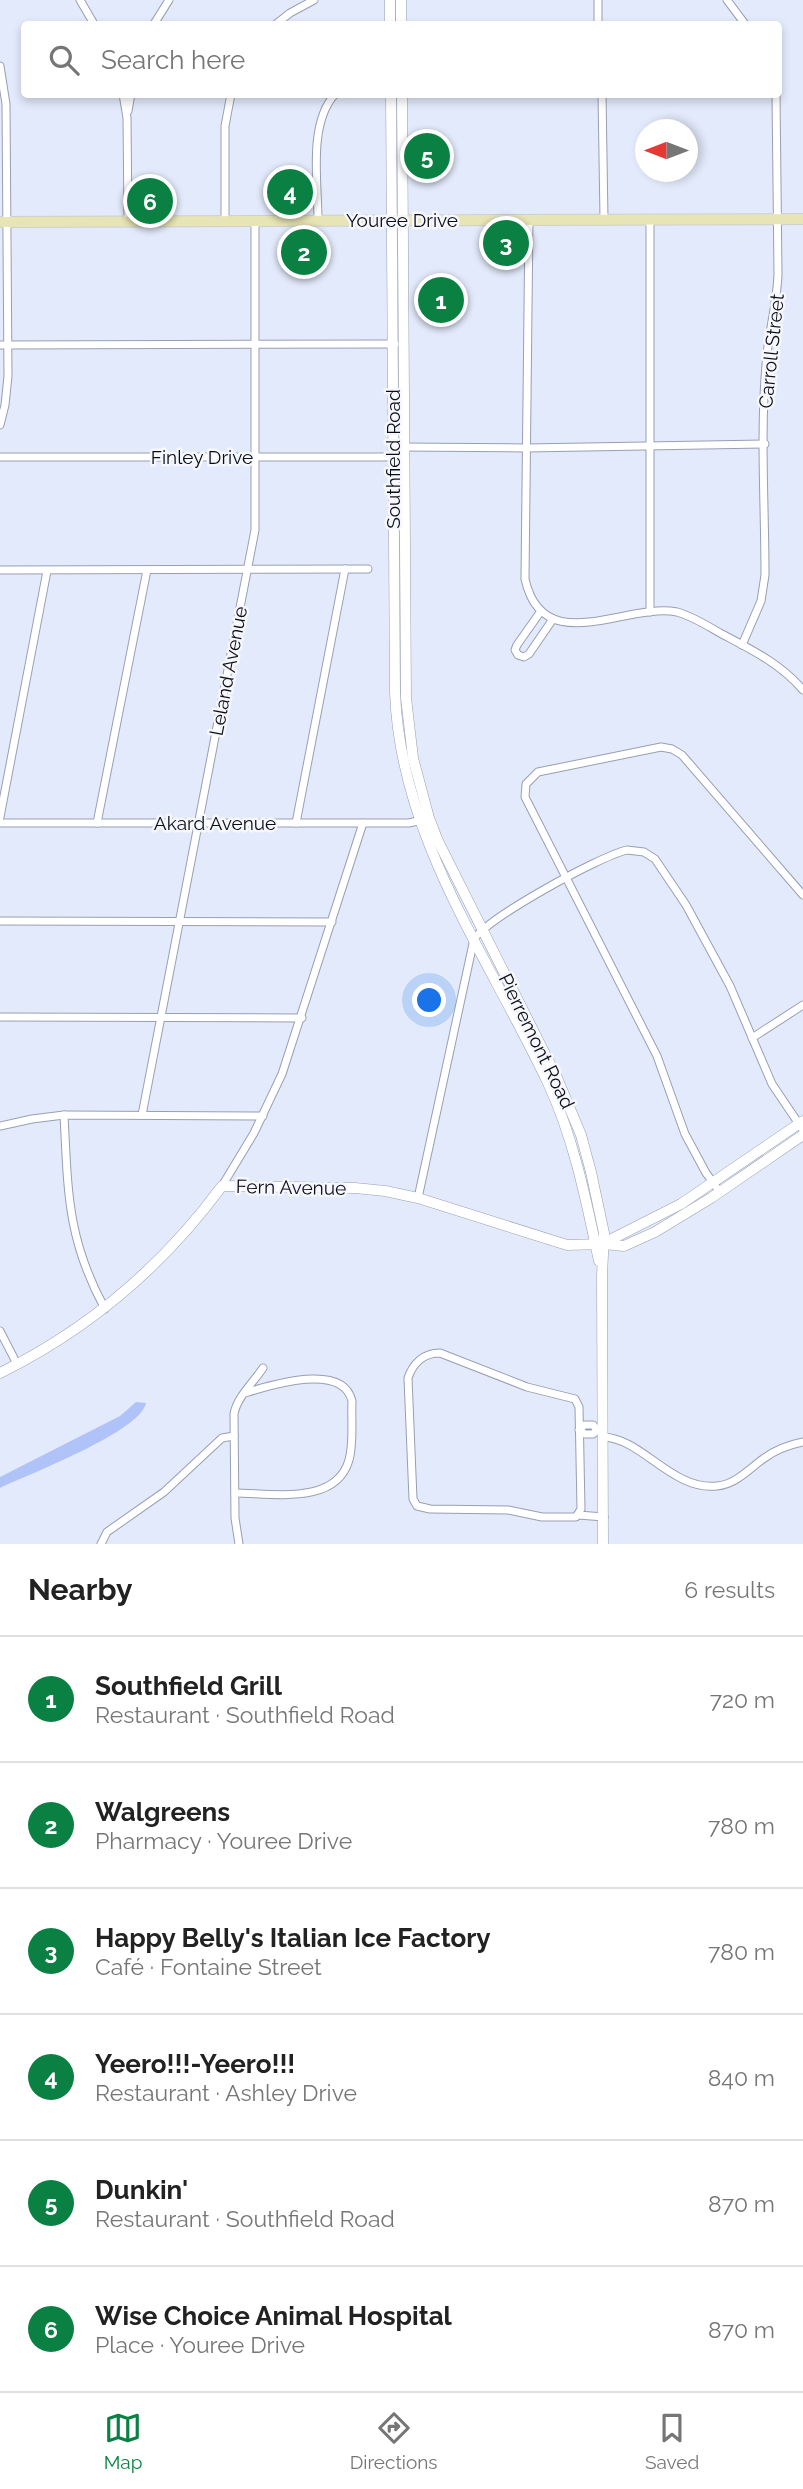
<!DOCTYPE html>
<html lang="en">
<head>
<meta charset="utf-8">
<style>
  :root { --surface:#fff; --page:#f2f2f2; --text:#222; --muted:#767676; --line:#e0e0e0; --accent:#0b8043 }
  body { margin:0; font-family:Raleway,sans-serif; background:var(--page); color:var(--text) }
  .compass { position:absolute; left:635px; top:119px; width:63px; height:63px; border-radius:50%; background:var(--surface); box-shadow:0 4px 10px #0003; rotate:270deg }
  .you { position:absolute; left:430px; top:1001px; width:24px; height:24px; margin:-18px; border:5px solid #fff; border-radius:50%; background:#1a73e8; box-shadow:0 0 0 10px #1a73e833 }
  .badge { display:grid; place-items:center; width:46px; height:46px; border-radius:50%; background:var(--accent); color:#fff; font-size:23px; font-weight:700 }
  .pin { position:absolute; translate:-50% -50%; border:4px solid #fff; box-shadow:0 2px 7px #0006 }
  .list { margin:0; padding:0; list-style:none }
  h2 { display:flex; justify-content:space-between; align-items:center; height:91px; margin:0; padding:0 28px; font-size:30px }
  h2 small { font-size:23px; font-weight:400; color:var(--muted) }
  .list li { display:grid; grid-template-columns:46px 1fr auto; gap:21px; align-items:center; box-sizing:border-box; height:126px; padding:0 28px; border-top:2px solid var(--line) }
  .list b { display:block; font-size:26px; white-space:nowrap }
  .list p { margin:0; font-size:23px; white-space:nowrap; color:var(--muted) }
  .list em { font-size:23px; font-style:normal; color:var(--muted) }
  .icon { flex:none; width:38px; height:38px; fill:none; stroke:currentColor; stroke-width:2; stroke-linecap:round; stroke-linejoin:round }
  .map { position:relative; flex:none; width:803px; height:1544px; overflow:hidden }
  .search { position:absolute; background:var(--surface); box-shadow:0 4px 10px #0003; left:21px; right:21px; top:21px; height:77px; display:flex; align-items:center; gap:18px; box-sizing:border-box; padding:0 24px; border-radius:7px; color:var(--muted); font-size:26px }
  .sheet { height:847px; background:var(--surface) }
  nav { display:flex; justify-content:space-around; align-items:center; box-sizing:border-box; height:98px; border-top:2px solid var(--line); background:var(--surface); font-size:19px; color:var(--muted) }
  nav a { display:grid; justify-items:center; gap:4px }
  nav .on { color:var(--accent) }
  .map>svg:first-child { display:block }
  .water { fill:#afc3f8 }
  .lines { fill:none; stroke-linecap:round; stroke-linejoin:round }
  .street-casing { stroke:#989fb4; stroke-width:9 }
  .secondary-casing { stroke:#989fb4; stroke-width:11 }
  .primary-casing { stroke:#cecfd0; stroke-width:12 }
  .street { stroke:#fff; stroke-width:7 }
  .secondary { stroke:#fff; stroke-width:10 }
  .primary { stroke:#e7e5b5; stroke-width:10 }
  .labels { text-anchor:middle; dominant-baseline:central; stroke-width:5; stroke-linejoin:round; paint-order:stroke }
  .street-label { font-size:19px; fill:#0b0d15; stroke:#f5f7fc }
</style>
</head>
<body>
<div class="map">
<svg width="803" height="1544" viewBox="0 0 803 1544">
  <rect width="100%" height="100%" fill="#e3eafb"/>
  <path class="water" d="M136,1402L146,1403C140,1432 29,1474 0,1488V1477L120,1416Z"/>
  <g class="lines">
    <defs>
      <g id="street">
        <polyline points="80,0 94,24"/>
        <polyline points="598,0 598,24"/>
        <polyline points="727,0 745,24"/>
        <polyline points="154,24 169,0"/>
        <polyline points="276,24 290,13 314,0"/>
        <polyline points="0,66 6,104 8,376 5,405 0,425"/>
        <polyline points="123,94 127,118 128,221"/>
        <polyline points="602,94 604,219"/>
        <polyline points="128,111 131,94"/>
        <path d="M529,219L525,579C543,660 626,602 677,612C692,616 706,625 720,633C750,649 780,663 803,690"/>
        <polyline points="650,219 650,612"/>
        <path d="M318,220C318,182 308,124 335,94"/>
        <polyline points="225,221 225,126 231,94"/>
        <polyline points="0,345 395,344"/>
        <polyline points="401,447 526,448 765,444"/>
        <polyline points="0,457 397,457"/>
        <polyline points="0,570 368,569"/>
        <polyline points="541,611 517,645 515,650 518,655 524,657 529,654 553,619"/>
        <path d="M742,645L761,601L765,575C765,505 760,434 766,365C768,334 777,305 778,274L776,94"/>
        <polyline points="0,817 47,571"/>
        <polyline points="0,823 409,823 422,820"/>
        <polyline points="97,823 147,570"/>
        <polyline points="296,823 345,569"/>
        <polyline points="0,921 332,922"/>
        <polyline points="0,1017 302,1018"/>
        <polyline points="752,1038 803,1005"/>
        <path d="M64,1115C68,1192 67,1239 105,1309"/>
        <polyline points="142,1115 255,530 255,220"/>
        <polyline points="0,1126 32,1119 64,1115 263,1116"/>
        <polyline points="222,1186 254,1133 282,1074 363,823"/>
        <polyline points="720,1192 706,1173 685,1134 657,1056 525,797 526,784 538,772 661,747 672,749 682,755 803,895"/>
        <path d="M418,1198L474,939C491,916 598,857 627,850L644,852L655,859L686,905L730,986L772,1084L803,1130"/>
        <polyline points="0,1331 17,1364"/>
        <path d="M440,1353L527,1387L575,1399L579,1407L581,1509L576,1517H542L508,1510L430,1509L417,1506L413,1499L408,1378C413,1363 424,1353 440,1353Z"/>
        <polyline points="597,1430 593,1434 585,1434 579,1430 584,1425 593,1425 597,1430 603,1429"/>
        <path d="M603,1437C642,1438 672,1491 717,1486C736,1484 748,1470 763,1459C775,1450 788,1445 803,1442"/>
        <path d="M235,1493C271,1493 336,1506 349,1460C354,1443 351,1420 352,1401C343,1362 271,1385 245,1393"/>
        <polyline points="578,1515 604,1517"/>
        <polyline points="101,1544 107,1532 164,1492 222,1438 234,1436"/>
        <path d="M239,1544L235,1518L234,1414C237,1397 253,1383 263,1368"/>
      </g>
      <g id="secondary">
        <polyline points="390,0 390,24"/>
        <polyline points="401,0 401,24"/>
        <path d="M391,94L395,692C400,837 488,956 548,1083C574,1139 586,1200 599,1261"/>
        <polyline points="402,94 406,698 413,758 429,818 438,841 557,1078 581,1135 591,1172 604,1233 602,1276 603,1544"/>
        <polyline points="604,1243 681,1204 803,1121"/>
        <path d="M0,1373C89,1329 163,1266 222,1186L355,1188L385,1191L418,1198L567,1245L604,1244L624,1246L655,1232L711,1198L803,1135"/>
      </g>
      <polyline id="primary" points="0,222 803,219"/>
    </defs>
    <use href="#street" class="street-casing"/>
    <use href="#secondary" class="secondary-casing"/>
    <use href="#primary" class="primary-casing"/>
    <use href="#street" class="street"/>
    <use href="#secondary" class="secondary"/>
    <use href="#primary" class="primary"/>
  </g>
  <g class="labels">
    <g class="street-label">
      <text x="402" y="220">Youree Drive</text>
      <text transform="translate(771 351) rotate(-84)">Carroll Street</text>
      <text x="202" y="457">Finley Drive</text>
      <text transform="translate(393 459) rotate(-90)">Southfield Road</text>
      <text transform="translate(228 671) rotate(-79)">Leland Avenue</text>
      <text x="215" y="823">Akard Avenue</text>
      <text transform="translate(537 1041) rotate(64)">Pierremont Road</text>
      <text transform="translate(291 1187) rotate(1)">Fern Avenue</text>
    </g>
  </g>
</svg>
<svg class="compass" viewBox="-18 -18 36 36"><path d="M0-13l5 13h-10z" fill="#e53935"/><path d="M0 13l5-13h-10z" fill="#767676"/></svg>
<div class="you"></div>
<div class="pin badge" style="left:441px;top:300px">1</div>
<div class="pin badge" style="left:304px;top:252px">2</div>
<div class="pin badge" style="left:506px;top:243px">3</div>
<div class="pin badge" style="left:290px;top:192px">4</div>
<div class="pin badge" style="left:427px;top:156px">5</div>
<div class="pin badge" style="left:150px;top:201px">6</div>
<div class="search"><svg class="icon" aria-label="search" viewBox="0 0 24 24"><circle cx="10" cy="10" r="6"/><path d="M15 15l6 6"/></svg>Search here</div>
</div>
<section class="sheet">
<h2>Nearby<small>6 results</small></h2>
<ul class="list">
<li><span class="badge">1</span><div><b>Southfield Grill</b><p>Restaurant · Southfield Road</p></div><em>720 m</em></li>
<li><span class="badge">2</span><div><b>Walgreens</b><p>Pharmacy · Youree Drive</p></div><em>780 m</em></li>
<li><span class="badge">3</span><div><b>Happy Belly's Italian Ice Factory</b><p>Café · Fontaine Street</p></div><em>780 m</em></li>
<li><span class="badge">4</span><div><b>Yeero!!!-Yeero!!!</b><p>Restaurant · Ashley Drive</p></div><em>840 m</em></li>
<li><span class="badge">5</span><div><b>Dunkin'</b><p>Restaurant · Southfield Road</p></div><em>870 m</em></li>
<li><span class="badge">6</span><div><b>Wise Choice Animal Hospital</b><p>Place · Youree Drive</p></div><em>870 m</em></li>
</ul>
</section>
<nav>
<a class="on"><svg class="icon" aria-label="map" viewBox="0 0 24 24"><path d="M3 6l6-2 6 2 6-2v14l-6 2-6-2-6 2zM9 4v14M15 6v14"/></svg>Map</a>
<a><svg class="icon" aria-label="directions" viewBox="0 0 24 24"><path d="M12 3l9 9-9 9-9-9zM9 14v-3h6M13 9l2 2-2 2"/></svg>Directions</a>
<a><svg class="icon" aria-label="saved" viewBox="0 0 24 24"><path d="M7 4h10v16l-5-4-5 4z"/></svg>Saved</a>
</nav>
</body>
</html>
